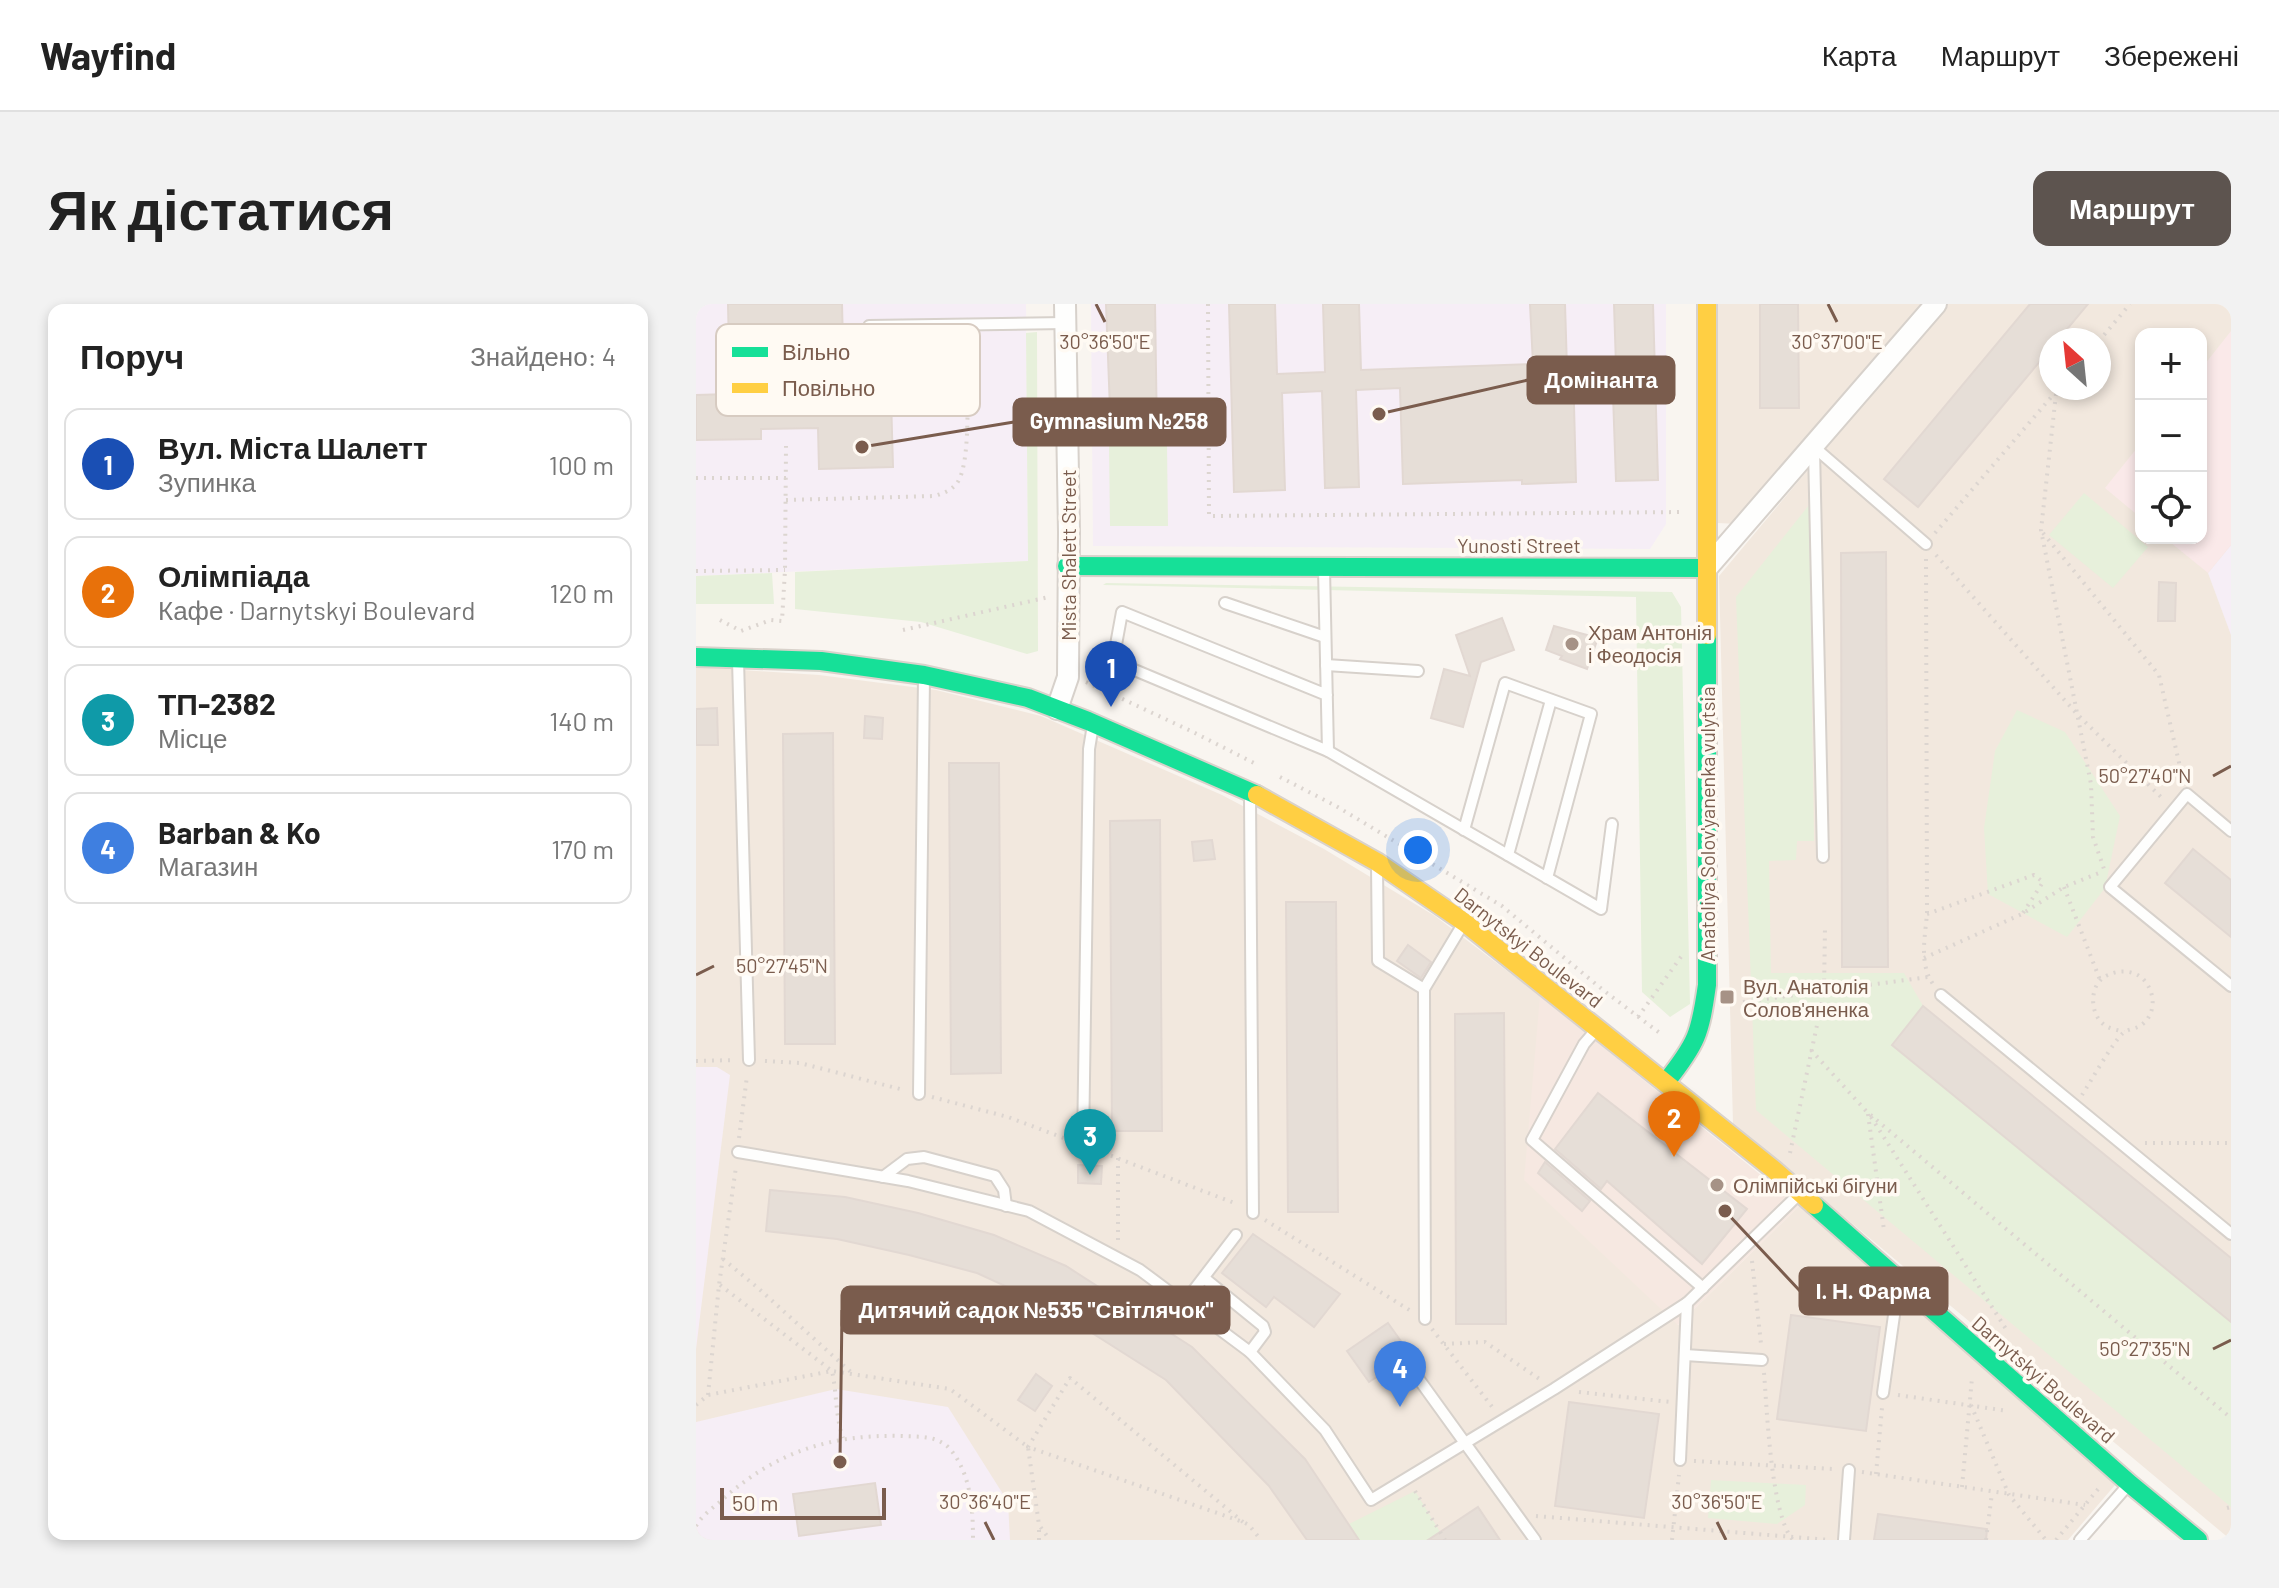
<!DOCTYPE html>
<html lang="uk">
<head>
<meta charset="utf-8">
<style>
  :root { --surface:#fff; --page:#f2f2f2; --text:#222; --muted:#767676; --line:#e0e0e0; --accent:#5d544f }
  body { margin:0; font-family:Barlow,sans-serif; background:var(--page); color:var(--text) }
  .controls { position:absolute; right:24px; top:24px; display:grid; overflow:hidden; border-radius:16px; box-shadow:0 4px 12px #0003 }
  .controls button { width:72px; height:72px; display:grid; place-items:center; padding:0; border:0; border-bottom:2px solid var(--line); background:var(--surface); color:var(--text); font:40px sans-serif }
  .compass { position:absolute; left:1343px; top:24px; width:72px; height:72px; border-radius:50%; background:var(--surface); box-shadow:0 4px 12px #0003; rotate:333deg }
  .scale { position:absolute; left:24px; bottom:20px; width:166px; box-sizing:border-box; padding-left:8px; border:4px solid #7a5c4d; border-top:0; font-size:22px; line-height:28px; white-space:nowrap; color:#7a5c4d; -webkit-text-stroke:6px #fffaf3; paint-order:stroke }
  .you { position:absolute; left:722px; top:546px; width:28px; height:28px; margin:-20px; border:6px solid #fff; border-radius:50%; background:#1a73e8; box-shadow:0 0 0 12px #1a73e833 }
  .badge { display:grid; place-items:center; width:52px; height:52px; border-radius:50%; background:var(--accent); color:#fff; font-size:26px; font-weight:700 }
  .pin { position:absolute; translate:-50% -66px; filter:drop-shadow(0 2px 4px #0008) }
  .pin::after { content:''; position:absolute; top:42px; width:28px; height:24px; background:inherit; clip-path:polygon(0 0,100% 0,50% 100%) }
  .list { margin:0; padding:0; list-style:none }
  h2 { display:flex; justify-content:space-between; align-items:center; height:104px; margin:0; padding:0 32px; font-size:34px }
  h2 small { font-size:26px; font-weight:400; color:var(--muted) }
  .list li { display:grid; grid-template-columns:52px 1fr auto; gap:24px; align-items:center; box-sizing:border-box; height:112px; margin:0 16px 16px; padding:0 16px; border:2px solid var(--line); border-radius:16px }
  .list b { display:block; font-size:30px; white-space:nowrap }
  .list p { margin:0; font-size:26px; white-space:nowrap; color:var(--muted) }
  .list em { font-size:26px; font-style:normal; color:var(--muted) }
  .icon { flex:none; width:44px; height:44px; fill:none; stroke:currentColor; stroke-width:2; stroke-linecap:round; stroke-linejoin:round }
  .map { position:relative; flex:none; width:1535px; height:1236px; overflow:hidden; border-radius:16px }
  header { display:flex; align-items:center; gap:48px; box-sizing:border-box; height:112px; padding:0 40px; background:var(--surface); border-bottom:2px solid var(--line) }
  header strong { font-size:38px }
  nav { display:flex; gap:44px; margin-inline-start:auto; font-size:28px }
  .intro { display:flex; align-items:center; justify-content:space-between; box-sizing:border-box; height:192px; padding:0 48px }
  h1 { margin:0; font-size:56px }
  .button { padding:20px 36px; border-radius:16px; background:var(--accent); color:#fff; font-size:28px; font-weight:700 }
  main { display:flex; gap:48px; padding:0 48px }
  aside { flex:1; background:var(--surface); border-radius:16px; box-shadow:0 4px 12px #0003 }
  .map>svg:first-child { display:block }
  .residential { fill:#f2e8de; fill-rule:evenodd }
  .commercial { fill:#f6e8e1 }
  .education { fill:#f6eef6 }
  .medical { fill:#fae9e9 }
  .green { fill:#e7f0db }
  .building { fill:#e6ded7; stroke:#e2d8d2; stroke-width:2 }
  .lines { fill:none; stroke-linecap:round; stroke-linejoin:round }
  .lane-casing { stroke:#d7d1cb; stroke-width:14 }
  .street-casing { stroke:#d7d1cb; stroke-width:24 }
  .fast-casing { stroke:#d9d2cb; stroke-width:22 }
  .slow-casing { stroke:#d9d2cb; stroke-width:22 }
  .path { stroke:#dcd5d0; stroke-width:4; stroke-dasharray:2 6; stroke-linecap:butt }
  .lane { stroke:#fefefd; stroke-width:10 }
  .street { stroke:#fefefd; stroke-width:20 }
  .fast { stroke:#16e098; stroke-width:18 }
  .slow { stroke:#ffcf43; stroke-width:18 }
  .ticks { fill:none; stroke:#7a5c4d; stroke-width:3 }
  .poi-dot { fill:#a69286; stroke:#fffaf3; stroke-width:3 }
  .labels { text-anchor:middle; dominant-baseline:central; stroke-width:7; stroke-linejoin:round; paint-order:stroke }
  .street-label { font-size:20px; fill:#7a5c4d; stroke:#fffaf3 }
  .poi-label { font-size:20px; fill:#7a5c4d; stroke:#fffaf3; text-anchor:start }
  .key { fill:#fffaf3; stroke:#d7cbc1; stroke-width:2 }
  .key-label { font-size:22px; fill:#7a5c4d }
  .ticks-label { font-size:20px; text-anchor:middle; fill:#7a5c4d; stroke:#fffaf3; stroke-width:7; stroke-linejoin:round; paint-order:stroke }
  .leader { fill:none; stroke:#7a5c4d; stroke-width:3 }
  .callout-dot { fill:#7a5c4d; stroke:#fffaf3; stroke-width:3 }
  .callout { fill:#7a5c4d; stroke:#7a5c4d; stroke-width:3 }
  .callout-label { font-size:22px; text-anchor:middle; font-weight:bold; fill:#fff }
</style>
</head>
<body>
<header>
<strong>Wayfind</strong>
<nav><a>Карта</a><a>Маршрут</a><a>Збережені</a></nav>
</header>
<div class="intro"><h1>Як дістатися</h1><a class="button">Маршрут</a></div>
<main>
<aside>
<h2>Поруч<small>Знайдено: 4</small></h2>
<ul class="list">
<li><span class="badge" style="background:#1a4fb4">1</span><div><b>Вул. Міста Шалетт</b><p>Зупинка</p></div><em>100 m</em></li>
<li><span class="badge" style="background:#e8710a">2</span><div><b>Олімпіада</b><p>Кафе · Darnytskyi Boulevard</p></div><em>120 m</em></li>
<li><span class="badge" style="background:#0f9aa8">3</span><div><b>ТП-2382</b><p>Місце</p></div><em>140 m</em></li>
<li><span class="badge" style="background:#3f7fe0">4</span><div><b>Barban &amp; Ko</b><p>Магазин</p></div><em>170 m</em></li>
</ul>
</aside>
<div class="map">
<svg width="1535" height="1236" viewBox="0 0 1535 1236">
  <rect width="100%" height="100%" fill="#f9f5f0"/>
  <g class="residential">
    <polygon points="1021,0 1235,0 1043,220 1021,219"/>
    <path d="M1251,0H1535V1236L1037,820L1023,272ZM1445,30H1505V234H1445ZM1355,36H1403V84H1355Z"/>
    <polygon points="0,363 123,371 240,386 345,412 526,491 628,545 739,612 844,692 982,1021 1103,902 1419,1181 1372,1236 0,1236"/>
  </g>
  <polygon class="commercial" points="844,692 1103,902 982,1021 828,876"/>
  <g class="education">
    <polygon points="0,0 330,0 332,257 0,272"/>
    <polygon points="395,0 970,0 970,220 954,245 397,242"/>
    <polygon points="1535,241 1535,331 1512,269"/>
    <polygon points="0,763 21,763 34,771 0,1045"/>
    <polygon points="140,1085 252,1103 312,1198 314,1236 0,1236 0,1118"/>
  </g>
  <g class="medical">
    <polygon points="1535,27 1535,241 1512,269 1469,234 1505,234 1505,65"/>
    <polygon points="1445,139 1445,214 1409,184"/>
  </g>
  <g class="green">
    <polygon points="341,28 342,347 331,350 225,318 99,305 99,268 332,257 330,29"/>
    <polygon points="413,141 471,141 472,222 414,222"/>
    <polygon points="1388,189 1452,243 1417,284 1353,231"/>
    <polygon points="1113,201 1118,537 1101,537 1100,556 1073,557 1075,669 1208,669 1227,702 1196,741 1535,1018 1535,1203 1060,806 1040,293"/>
    <polygon points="76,269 78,300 0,300 0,272"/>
    <polygon points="410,279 976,288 985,303 994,700 974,713 946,688 940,293 407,281"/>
    <polygon points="1321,406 1369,428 1424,512 1409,584 1371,633 1292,590 1288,524 1299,447"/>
    <polygon points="1015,1176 1110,1181 1109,1201 1081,1220 1012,1214"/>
    <polygon points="719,1187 749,1236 663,1236 653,1220"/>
  </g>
  <g class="building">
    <polygon points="32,0 146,0 147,39 223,38 224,74 207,75 207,55 147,56 148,94 195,93 197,163 123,165 122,124 65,125 65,135 0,136 0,91 34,90"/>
    <polygon points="410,0 459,0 461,131 415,132"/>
    <polygon points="533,0 579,0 581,70 629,68 627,0 663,0 665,66 837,60 834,0 869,0 871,64 877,63 880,178 826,180 826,176 707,180 704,84 660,86 663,183 629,184 626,87 586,89 589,186 538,188"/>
    <polygon points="918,0 957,0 962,176 920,177 916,62 920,62"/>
    <polygon points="1064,0 1102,0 1103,104 1064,104"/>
    <polygon points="1334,0 1392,0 1362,36 1355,36 1355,44 1222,203 1188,175"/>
    <polygon points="1190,248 1192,663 1146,663 1145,249"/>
    <polygon points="1463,278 1480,279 1479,317 1462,317"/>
    <polygon points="806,314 818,346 785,358 767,423 735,414 748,365 774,372 760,331"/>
    <polygon points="858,322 902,334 891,365 864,355 866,352 850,346"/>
    <polygon points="21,404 22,441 0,441 0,405"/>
    <polygon points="169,412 187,414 186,435 168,434"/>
    <polygon points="137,429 139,740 89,740 87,430"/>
    <polygon points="253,459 303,459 305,769 255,770"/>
    <polygon points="464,516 466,827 416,827 414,517"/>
    <polygon points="516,536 519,555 498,557 496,538"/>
    <polygon points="1497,545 1535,576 1535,633 1469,579"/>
    <polygon points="590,598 640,598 642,908 592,908"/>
    <polygon points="712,641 735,658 725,674 701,657"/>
    <polygon points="1227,702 1535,954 1535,1018 1196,741"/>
    <polygon points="808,709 810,1020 760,1020 759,710"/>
    <polygon points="902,789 1051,905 1006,960 911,877 905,885 859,845"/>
    <polygon points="849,858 894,897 886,907 842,869"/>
    <polygon points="382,861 406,862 405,880 382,879"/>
    <polygon points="74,886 149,893 222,909 298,931 370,962 496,1043 609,1155 663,1236 611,1236 573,1182 470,1076 355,1003 281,969 213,951 141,935 70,927"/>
    <polygon points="557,930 644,990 618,1023 578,993 570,1003 526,969"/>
    <polygon points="1095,1011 1184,1023 1170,1127 1081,1115"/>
    <polygon points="692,1019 714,1050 705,1049 702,1059 673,1078 651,1047"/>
    <polygon points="340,1070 356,1082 339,1107 322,1096"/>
    <polygon points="873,1098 963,1110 948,1214 859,1202"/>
    <polygon points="179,1179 185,1221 103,1232 97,1190"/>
    <polygon points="782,1203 804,1236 732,1236"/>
    <polygon points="1182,1210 1291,1225 1290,1236 1178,1236"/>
  </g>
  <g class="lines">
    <defs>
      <g id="lane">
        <polyline points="173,22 369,19"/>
        <polyline points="1118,143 1230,240"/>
        <polyline points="1118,145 1127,553"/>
        <path d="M628,265C629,325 631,386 632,447L417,357L426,308L631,391"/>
        <polyline points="529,299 629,333"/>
        <polyline points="42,356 53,756"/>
        <polyline points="630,361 722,367"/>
        <polyline points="632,447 905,605 916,520"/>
        <polyline points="554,493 557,909"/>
        <polyline points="768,526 809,379 895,410 851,574"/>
        <polyline points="1535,527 1491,490 1414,583 1535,682"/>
        <polyline points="812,551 855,396"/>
        <polyline points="681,561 682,657 728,685"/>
        <polyline points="1245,691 1535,930"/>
        <polyline points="900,726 888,740 836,836 1007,984"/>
        <polyline points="223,790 228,373"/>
        <polyline points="387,841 393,445 397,421"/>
        <polyline points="42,848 212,877 333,907 444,966 554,1048 629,1126 675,1196 858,1085 991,999 1101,892"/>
        <polyline points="187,873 211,855 228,853 299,872 308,886 310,902"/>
        <polyline points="508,974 567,1022 569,1028 554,1048"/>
        <polyline points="488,999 540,931"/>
        <polyline points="729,1015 728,685 767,620"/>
        <polyline points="989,1051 1066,1056"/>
        <polyline points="709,1056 839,1236"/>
        <polyline points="1187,1089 1202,983"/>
        <polyline points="984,1156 991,999"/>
        <polyline points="1148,1236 1153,1166"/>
        <polyline points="1384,1236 1433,1180"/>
      </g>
      <g id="street">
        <polyline points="1011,264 1240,0"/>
        <polyline points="361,405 372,373 373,228 369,0"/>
      </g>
      <g id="fast">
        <polyline points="371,262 1011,264"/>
        <polyline points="0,353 125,357 228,371 332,394 392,417 561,491"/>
        <path d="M970,778C1001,739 1004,730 1011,681V331"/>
        <polyline points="1118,901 1434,1180 1502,1236"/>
      </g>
      <g id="slow">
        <polyline points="1011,0 1011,331"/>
        <polyline points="561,491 681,558 768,618 1077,865 1118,901"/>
      </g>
    </defs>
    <use href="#lane" class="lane-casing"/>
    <use href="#street" class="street-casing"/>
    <use href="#fast" class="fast-casing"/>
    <use href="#slow" class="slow-casing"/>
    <g class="path">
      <polyline points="512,0 513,212 988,208"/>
      <polyline points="1403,37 1434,0"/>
      <polyline points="1360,90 1345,226 1395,480 1397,533 1408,565"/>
      <polyline points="0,174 90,174"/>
      <path d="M90,196L239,192C247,189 255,187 261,179C277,158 270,65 270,34"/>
      <polyline points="1239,229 1363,84"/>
      <polyline points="1347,229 1463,371 1487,476"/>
      <polyline points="1240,251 1380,409 1468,496"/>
      <path d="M1230,255L1231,610C1229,633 1223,660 1237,680"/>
      <polyline points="0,267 89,266"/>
      <polyline points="24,316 45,327 75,316 86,317 89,266 90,142"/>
      <polyline points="207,326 353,293"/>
      <polyline points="390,378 495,427 558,459"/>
      <polyline points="584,473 640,502 806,602 907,686 965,730"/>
      <polyline points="1368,583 1404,676"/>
      <polyline points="1231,610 1338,571 1347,578 1327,609"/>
      <polyline points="1228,654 1326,610 1368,583 1403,569"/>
      <polyline points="1047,698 1232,673"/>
      <polyline points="942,713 987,650"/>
      <polyline points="1115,746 1171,808 1535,1114"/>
      <polyline points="0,757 40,756"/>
      <polyline points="69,757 104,759 208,786"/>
      <path d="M1386,791C1395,777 1417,738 1427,729C1432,725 1439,725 1444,722C1461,711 1460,687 1446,674C1437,666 1422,666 1412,671C1392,679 1393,712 1410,722C1415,725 1422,726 1428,728"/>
      <polyline points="236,793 312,813 373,836"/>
      <polyline points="1172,810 1188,926"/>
      <polyline points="1175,813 1310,1025"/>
      <polyline points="43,834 51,772"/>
      <polyline points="1449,839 1535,839"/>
      <polyline points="400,846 541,900"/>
      <polyline points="1094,849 1128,688 1129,623"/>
      <polyline points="422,854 422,936"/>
      <polyline points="569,916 715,1007"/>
      <polyline points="27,955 62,984 157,1070"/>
      <polyline points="1056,957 1065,1040"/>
      <path d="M24,981L136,1067C141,1089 139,1111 147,1134"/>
      <polyline points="736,1025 797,1104"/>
      <polyline points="748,1040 789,1038 845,1076"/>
      <path d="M1068,1069C1071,1105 1075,1212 1097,1236"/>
      <polyline points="883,1088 974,1098"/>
      <polyline points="12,1091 23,981 40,863"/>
      <polyline points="1202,1091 1312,1107"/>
      <polyline points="0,1101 12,1091 136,1067 254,1085 332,1143 343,1221 354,1236"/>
      <polyline points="1275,1101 1313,1191 1350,1236"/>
      <polyline points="998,1157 1137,1165"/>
      <polyline points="1166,1168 1389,1201"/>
      <polyline points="1180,1170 1186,1104"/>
      <polyline points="1266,1183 1276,1074"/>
      <polyline points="719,1187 749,1236"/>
      <polyline points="1531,1204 1535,1203"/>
      <polyline points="840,1212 1134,1236"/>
      <polyline points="547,1218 374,1074 332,1143 547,1218 553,1221 565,1236"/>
      <path d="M0,1222C6,1211 17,1204 26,1196C79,1148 135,1130 206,1132C222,1133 239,1131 252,1143C275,1167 277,1205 277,1236"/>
      <polyline points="343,1236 343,1223"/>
      <polyline points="976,1236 983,1171"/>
      <polyline points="1290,1236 1296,1189"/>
      <polyline points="1360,1236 1403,1184"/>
    </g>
    <use href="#lane" class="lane"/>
    <use href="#street" class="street"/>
    <use href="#fast" class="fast"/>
    <use href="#slow" class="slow"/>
  </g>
  <path class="ticks" d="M400,0L409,18M1132,0L1141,18M1517,472L1535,462M0,671L18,662M1517,1045L1535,1036M289,1218L298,1236M1021,1218L1030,1236"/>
  <g class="poi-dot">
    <circle cx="876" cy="340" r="8"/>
    <rect x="1023" y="685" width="16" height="16" rx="4"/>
    <circle cx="1021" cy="881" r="8"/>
  </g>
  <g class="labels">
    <g class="street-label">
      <text x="823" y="241">Yunosti Street</text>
      <text transform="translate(372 251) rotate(-90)">Mista Shalett Street</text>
      <text transform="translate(1011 520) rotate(-90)">Anatoliya Solov'yanenka vulytsia</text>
      <text transform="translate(833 643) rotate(38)">Darnytskyi Boulevard</text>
      <text transform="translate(1348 1075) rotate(41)">Darnytskyi Boulevard</text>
    </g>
    <g class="poi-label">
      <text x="892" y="328">Храм Антонія<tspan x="892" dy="23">і Феодосія</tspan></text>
      <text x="1047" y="682">Вул. Анатолія<tspan x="1047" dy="23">Солов'яненка</tspan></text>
      <text x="1037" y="881">Олімпійські бігуни</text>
    </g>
  </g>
  <rect x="20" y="20" width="264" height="92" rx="12" class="key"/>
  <rect x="36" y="43" width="36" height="10" fill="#16e098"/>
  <rect x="36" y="79" width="36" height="10" fill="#ffcf43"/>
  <g class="key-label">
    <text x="86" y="56">Вільно</text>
    <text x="86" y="92">Повільно</text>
  </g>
  <g class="ticks-label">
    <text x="409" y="45">30°36'50"E</text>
    <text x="1141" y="45">30°37'00"E</text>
    <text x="1449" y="479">50°27'40"N</text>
    <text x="86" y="669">50°27'45"N</text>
    <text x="1449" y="1052">50°27'35"N</text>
    <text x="289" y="1205">30°36'40"E</text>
    <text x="1021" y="1205">30°36'50"E</text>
  </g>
  <path class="leader" d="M683 110L832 76M166 143L318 118M1029 907L1104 987M144 1158L146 1006"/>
  <g class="callout-dot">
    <circle cx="683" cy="110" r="8"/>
    <circle cx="166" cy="143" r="8"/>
    <circle cx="1029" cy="907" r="8"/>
    <circle cx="144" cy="1158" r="8"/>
  </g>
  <g class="callout">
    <rect x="832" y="53" width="146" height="46" rx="8"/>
    <rect x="318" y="95" width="211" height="46" rx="8"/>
    <rect x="1104" y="964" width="147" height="46" rx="8"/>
    <rect x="146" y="983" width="387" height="46" rx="8"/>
  </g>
  <g class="callout-label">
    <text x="905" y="84">Домінанта</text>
    <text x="423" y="125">Gymnasium №258</text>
    <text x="1177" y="995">І. Н. Фарма</text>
    <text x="340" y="1014">Дитячий садок №535 "Світлячок"</text>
  </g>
</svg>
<div class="controls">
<button>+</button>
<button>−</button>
<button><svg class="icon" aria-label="locate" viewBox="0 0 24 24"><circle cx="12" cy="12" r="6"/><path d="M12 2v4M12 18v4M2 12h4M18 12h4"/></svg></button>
</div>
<svg class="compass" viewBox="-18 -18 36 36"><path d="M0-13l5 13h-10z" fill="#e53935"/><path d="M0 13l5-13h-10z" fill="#767676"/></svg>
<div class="scale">50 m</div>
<div class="you"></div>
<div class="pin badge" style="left:415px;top:403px;background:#1a4fb4">1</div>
<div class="pin badge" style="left:978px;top:853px;background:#e8710a">2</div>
<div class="pin badge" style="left:394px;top:871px;background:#0f9aa8">3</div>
<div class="pin badge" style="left:704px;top:1103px;background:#3f7fe0">4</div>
</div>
</main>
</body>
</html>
